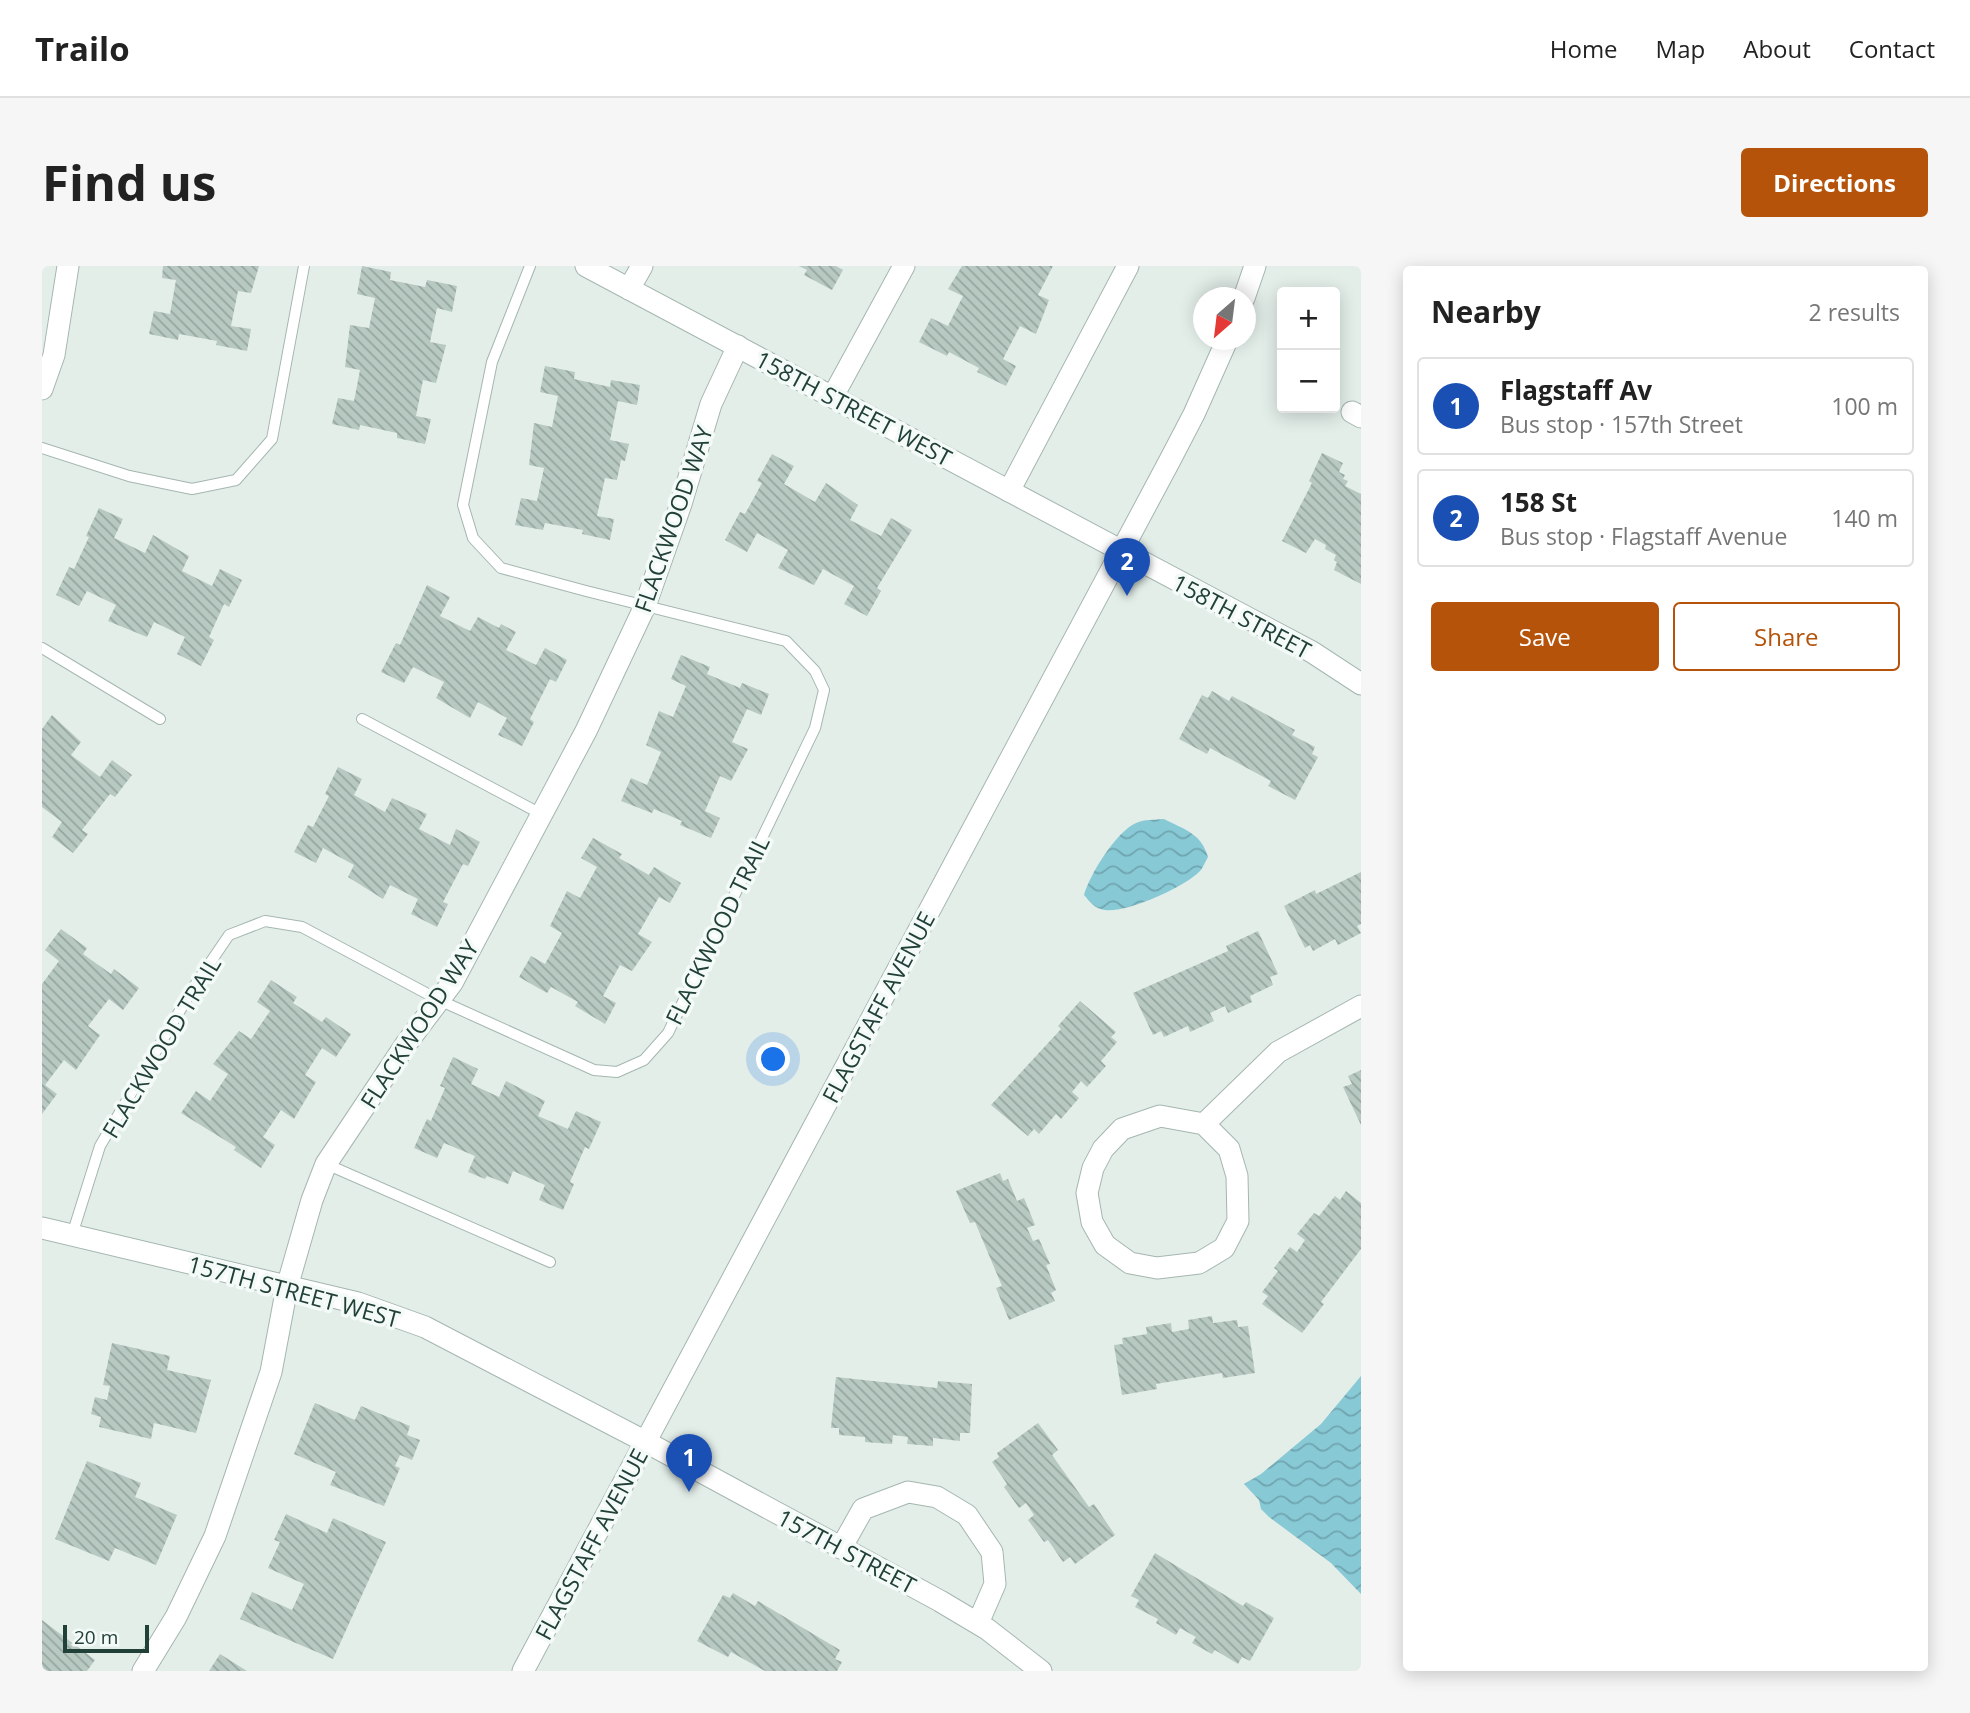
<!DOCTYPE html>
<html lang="en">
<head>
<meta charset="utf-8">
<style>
  :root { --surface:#fff; --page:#f6f6f6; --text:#222; --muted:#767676; --line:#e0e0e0; --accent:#b45309 }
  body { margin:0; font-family:"Open Sans",sans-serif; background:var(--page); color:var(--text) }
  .controls { position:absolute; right:21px; top:21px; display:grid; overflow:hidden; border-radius:7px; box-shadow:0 4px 18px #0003 }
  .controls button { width:63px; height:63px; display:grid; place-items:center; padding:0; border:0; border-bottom:2px solid var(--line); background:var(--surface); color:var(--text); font:35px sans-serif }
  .compass { position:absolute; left:1151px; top:21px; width:63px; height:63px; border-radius:50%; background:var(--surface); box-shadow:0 4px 18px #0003; rotate:208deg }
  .scale { position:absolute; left:21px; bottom:18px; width:86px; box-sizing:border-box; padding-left:7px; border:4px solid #214038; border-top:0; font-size:19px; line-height:24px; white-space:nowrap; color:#214038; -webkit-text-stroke:5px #f4faf7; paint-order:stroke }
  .you { position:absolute; left:732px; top:794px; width:24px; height:24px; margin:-18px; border:5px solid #fff; border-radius:50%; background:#1a73e8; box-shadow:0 0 0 10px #1a73e833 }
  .badge { display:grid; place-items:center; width:46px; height:46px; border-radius:50%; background:var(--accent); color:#fff; font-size:23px; font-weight:700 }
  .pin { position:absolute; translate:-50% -58px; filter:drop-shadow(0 2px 4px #0008) }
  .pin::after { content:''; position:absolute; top:37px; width:24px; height:21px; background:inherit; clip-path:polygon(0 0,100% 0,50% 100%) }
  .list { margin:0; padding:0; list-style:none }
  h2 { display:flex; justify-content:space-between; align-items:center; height:91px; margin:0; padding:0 28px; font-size:30px }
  h2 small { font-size:23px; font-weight:400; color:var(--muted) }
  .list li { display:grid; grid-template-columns:46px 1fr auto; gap:21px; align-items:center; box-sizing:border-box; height:98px; margin:0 14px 14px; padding:0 14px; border:2px solid var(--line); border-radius:7px }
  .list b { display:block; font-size:26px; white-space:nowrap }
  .list p { margin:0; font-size:23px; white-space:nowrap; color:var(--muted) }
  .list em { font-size:23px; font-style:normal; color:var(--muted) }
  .actions { display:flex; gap:14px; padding:21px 28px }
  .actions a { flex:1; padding:16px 0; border:2px solid var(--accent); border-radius:7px; text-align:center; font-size:24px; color:var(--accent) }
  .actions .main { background:var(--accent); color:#fff }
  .map { position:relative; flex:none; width:1319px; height:1405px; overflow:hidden; border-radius:7px }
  header { display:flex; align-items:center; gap:42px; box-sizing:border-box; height:98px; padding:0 35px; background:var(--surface); border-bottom:2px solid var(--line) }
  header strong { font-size:33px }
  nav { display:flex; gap:38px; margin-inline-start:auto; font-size:24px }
  .intro { display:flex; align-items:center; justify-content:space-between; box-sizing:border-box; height:168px; padding:0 42px }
  h1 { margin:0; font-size:49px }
  .button { padding:18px 32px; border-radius:7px; background:var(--accent); color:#fff; font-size:24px; font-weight:700 }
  main { display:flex; gap:42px; padding:0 42px }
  aside { flex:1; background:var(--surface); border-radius:7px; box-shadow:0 4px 18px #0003 }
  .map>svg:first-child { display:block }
  .water { fill:url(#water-waves) }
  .building { fill:url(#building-back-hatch) }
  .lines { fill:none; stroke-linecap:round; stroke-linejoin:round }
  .service-casing { stroke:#a5b6b0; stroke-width:12 }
  .minor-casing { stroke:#a5b6b0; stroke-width:23 }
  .tertiary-casing { stroke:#a5b6b0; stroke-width:23 }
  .service { stroke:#fff; stroke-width:10 }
  .minor { stroke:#fff; stroke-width:21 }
  .tertiary { stroke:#fff; stroke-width:21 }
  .labels { text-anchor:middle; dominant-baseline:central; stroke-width:7; stroke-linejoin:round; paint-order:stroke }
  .street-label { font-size:23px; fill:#214038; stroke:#f4faf7 }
</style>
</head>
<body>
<header>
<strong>Trailo</strong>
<nav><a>Home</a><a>Map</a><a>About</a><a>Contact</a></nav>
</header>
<div class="intro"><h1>Find us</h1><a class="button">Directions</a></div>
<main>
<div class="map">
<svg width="1319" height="1405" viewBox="0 0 1319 1405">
  <defs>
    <pattern id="water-waves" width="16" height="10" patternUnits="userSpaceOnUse" patternTransform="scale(1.75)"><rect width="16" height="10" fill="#88c9d6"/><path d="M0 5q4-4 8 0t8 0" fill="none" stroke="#6fa5af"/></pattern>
    <pattern id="building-back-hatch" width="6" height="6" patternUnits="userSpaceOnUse" patternTransform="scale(1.75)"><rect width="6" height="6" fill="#b8c9c2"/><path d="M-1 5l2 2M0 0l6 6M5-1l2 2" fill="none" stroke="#95a59f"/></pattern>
  </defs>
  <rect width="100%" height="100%" fill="#e3eee9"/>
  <g class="water">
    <path d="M1122,553C1143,564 1159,567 1166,591C1163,596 1161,602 1158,605C1143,621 1085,647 1063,644C1053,643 1048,636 1042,629C1048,608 1074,566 1094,557C1103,553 1113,554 1122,553Z"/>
    <polygon points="1319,1110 1319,1328 1289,1297 1227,1251 1219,1243 1217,1234 1202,1218 1219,1208 1279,1158"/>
  </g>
  <g class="building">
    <polygon points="121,0 217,0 209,27 196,25 189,60 209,63 205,85 174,79 175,75 137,68 136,74 107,68 112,45 128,48 134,14 120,12"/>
    <polygon points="320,0 349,6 348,14 383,21 385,14 415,20 410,46 395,42 388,76 404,79 394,117 381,114 374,150 389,153 383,178 355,172 355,167 318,159 317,164 290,158 296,132 312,135 318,104 303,101 308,59 327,62 333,32 315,28"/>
    <polygon points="757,0 794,0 801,4 790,24 762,9 765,4"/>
    <polygon points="920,0 1011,0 996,29 1007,34 994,68 978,60 961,93 974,100 964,120 935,106 937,102 907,86 905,90 877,76 889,52 906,60 921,30 906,23"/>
    <polygon points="503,100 533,106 532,113 568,121 569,114 598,119 595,139 576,135 568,174 587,178 583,195 579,194 575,214 563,212 555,250 572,253 568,274 540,268 541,264 503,257 501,264 473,259 479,232 495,235 502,202 487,199 492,157 510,161 516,130 498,126"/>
    <polygon points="1280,187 1301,197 1297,206 1303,209 1301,213 1306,215 1303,220 1319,228 1319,318 1292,304 1295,296 1292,294 1294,289 1283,283 1284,279 1273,273 1264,287 1240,275 1270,217 1267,215"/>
    <polygon points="730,188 752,200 742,218 773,236 784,217 816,239 808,254 839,270 849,252 870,264 835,322 839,325 825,350 802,338 812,320 781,303 772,319 736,302 746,284 715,267 705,286 683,274 698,246 703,248 720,217 715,215"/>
    <polygon points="57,242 81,253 72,272 103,287 111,269 147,290 140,305 170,320 178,303 200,314 187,341 182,338 167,371 172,374 159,400 135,388 143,371 112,356 105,371 66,355 74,339 45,325 37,340 14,329 27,301 32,303 47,271 44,270"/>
    <polygon points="385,319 408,331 398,350 428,365 436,351 457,362 459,358 474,366 464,384 494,399 503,382 525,394 514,416 508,413 488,453 492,456 480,480 456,469 465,452 436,436 428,452 394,432 402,416 371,401 362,417 339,406 354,377 358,379"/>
    <polygon points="639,389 668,401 665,408 698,422 700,417 727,428 719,449 705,443 690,476 706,483 689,515 678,510 663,545 678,552 669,572 638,559 640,555 612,543 610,547 579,535 589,512 605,519 619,486 604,479 617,445 631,451 644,420 629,413"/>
    <polygon points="1170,425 1187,435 1190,430 1253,464 1250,469 1273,481 1270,488 1276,491 1253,534 1226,520 1229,515 1168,482 1165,488 1137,473 1160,429 1166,432"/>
    <polygon points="10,449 39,476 29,489 58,511 70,494 90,509 73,531 68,528 40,564 46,568 31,587 10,571 20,556 0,541 0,463"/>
    <polygon points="296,501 320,513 312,529 343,546 350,532 385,548 377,563 408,579 414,563 438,576 426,600 421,598 401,636 406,638 395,661 369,648 376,633 348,619 341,633 306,611 312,599 281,582 274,597 252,586 266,559 271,561 287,530 283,528"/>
    <polygon points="551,572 580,588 577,592 607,609 612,601 639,617 628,637 617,631 596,668 610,676 590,705 578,699 561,730 574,737 563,758 533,740 536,736 509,721 505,727 477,711 489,690 503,698 520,667 508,660 525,625 538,632 555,601 539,592"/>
    <polygon points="1319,606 1319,658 1315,660 1319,667 1296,679 1293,673 1271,685 1268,679 1263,682 1242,640 1273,624 1274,628"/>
    <polygon points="19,663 45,682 41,688 69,708 72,703 97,722 81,744 67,733 46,760 58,769 34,804 22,794 3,819 15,828 0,848 0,718 17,695 3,684"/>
    <polygon points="1216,665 1236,708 1228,711 1231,719 1208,730 1210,736 1186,747 1183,740 1168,747 1172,755 1148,766 1146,760 1122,771 1119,765 1111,769 1091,727 1186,685 1184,680"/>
    <polygon points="229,714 255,731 251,737 280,756 284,751 309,768 294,791 280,782 263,809 274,816 252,853 239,844 221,871 233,879 219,902 192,884 194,881 139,847 154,825 168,835 186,808 171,798 197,765 209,773 228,745 215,736"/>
    <polygon points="1038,735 1074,766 1069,771 1075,776 1059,795 1064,800 1045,821 1039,815 1030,826 1037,832 1019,853 1014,848 997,868 992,863 986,870 949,839 1019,763 1016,760"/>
    <polygon points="411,791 436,803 429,818 457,831 464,815 503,835 496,850 526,863 534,845 559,856 547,883 543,881 528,916 532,918 521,944 497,934 503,919 471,905 466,918 445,910 443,913 426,906 433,890 402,877 395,892 372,882 385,853 389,855 403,822 398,820"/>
    <polygon points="1319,804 1319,859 1301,821 1310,818 1306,810"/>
    <polygon points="958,907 961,915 966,913 975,935 982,932 993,959 985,962 991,975 997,973 1008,998 1004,999 1014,1024 1009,1027 1013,1035 967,1054 954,1022 960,1020 933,956 928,957 914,925"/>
    <polygon points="1304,925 1319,937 1319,983 1279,1036 1282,1038 1260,1067 1220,1038 1226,1030 1220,1026 1236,1005 1232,1002 1248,981 1255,986 1263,974 1255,968 1272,947 1277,950 1293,930 1298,934"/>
    <polygon points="1170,1050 1171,1057 1195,1054 1196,1061 1206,1060 1213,1107 1181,1112 1180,1107 1114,1118 1115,1123 1080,1129 1072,1079 1081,1078 1080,1072 1105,1068 1104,1061 1129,1057 1130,1066 1147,1063 1146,1054"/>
    <polygon points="70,1077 128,1090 125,1104 169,1114 154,1167 112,1157 109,1173 57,1161 59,1151 49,1148 53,1131 65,1134 68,1120 61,1119"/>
    <polygon points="794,1111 895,1122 896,1115 930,1118 928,1167 918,1167 918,1175 891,1172 891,1180 865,1178 866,1171 851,1169 850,1178 823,1176 823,1171 797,1169 797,1162 789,1162"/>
    <polygon points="273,1137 313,1154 319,1140 368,1160 365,1169 378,1174 370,1194 358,1189 353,1200 358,1202 342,1240 288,1219 294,1206 252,1188"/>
    <polygon points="996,1157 1016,1184 1010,1189 1047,1241 1052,1238 1073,1269 1033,1298 1028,1291 1021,1296 1006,1274 1002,1276 986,1254 992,1249 984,1237 977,1242 962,1221 965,1218 950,1196 957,1191 955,1187"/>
    <polygon points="45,1195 99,1217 93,1231 135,1249 114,1299 73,1282 67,1295 13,1273"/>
    <polygon points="244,1248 285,1267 291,1252 344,1276 291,1393 198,1353 210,1326 250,1344 262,1318 226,1302 238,1276 232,1274"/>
    <polygon points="1113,1287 1201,1340 1204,1336 1232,1352 1208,1395 1200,1391 1196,1398 1173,1384 1170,1388 1150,1377 1154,1371 1138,1362 1134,1369 1114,1357 1116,1353 1093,1341 1097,1334 1089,1330"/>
    <polygon points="691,1327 713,1340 716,1335 798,1384 793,1393 800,1396 795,1405 723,1405 689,1386 686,1391 655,1375 681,1329 688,1332"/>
    <polygon points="0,1354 53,1394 45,1405 0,1405"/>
    <polygon points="178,1388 205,1405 167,1405"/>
  </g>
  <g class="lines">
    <defs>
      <g id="service">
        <polyline points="0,182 87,210 150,223 194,214 230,173 262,0"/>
        <polyline points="0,382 118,453"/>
        <polyline points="320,453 501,549"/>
        <polyline points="284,898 508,996"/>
        <polyline points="30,969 58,880 153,719 187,669 223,655 260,661 397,734 552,804 575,806 602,794 626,767 773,462 782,424 773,405 744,375 544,325 459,302 431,272 421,239 450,96 488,0"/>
      </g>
      <g id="minor">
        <polyline points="544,0 1270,386 1319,418"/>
        <polyline points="587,23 600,0"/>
        <polyline points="0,123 12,89 26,0"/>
        <polyline points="791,130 862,0"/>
        <polyline points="1310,146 1319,151"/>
        <polyline points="967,225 1086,0"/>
        <polygon points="1118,850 1162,858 1187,883 1195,910 1196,955 1182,982 1157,997 1115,1002 1088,997 1063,979 1050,956 1045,927 1051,902 1061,883 1080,863"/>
        <polyline points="1162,858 1236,786 1319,740"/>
        <polyline points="799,1282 821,1243 866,1226 895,1231 925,1249 950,1286 953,1318 936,1357"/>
        <polyline points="101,1405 134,1351 173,1270 229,1106 245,1021 270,934 284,898 364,778 410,717 544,465 603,340 639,238 669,138 696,80"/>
      </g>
      <g id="tertiary">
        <polyline points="1202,32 1213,0"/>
        <polyline points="0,962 316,1037 383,1061 604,1176 898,1335 945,1363 999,1405"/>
        <polyline points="481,1405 1127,196 1152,148 1185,74"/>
      </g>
    </defs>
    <use href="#service" class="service-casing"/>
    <use href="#minor" class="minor-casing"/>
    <use href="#tertiary" class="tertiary-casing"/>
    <use href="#service" class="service"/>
    <use href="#minor" class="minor"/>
    <use href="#tertiary" class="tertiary"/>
  </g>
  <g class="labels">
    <g class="street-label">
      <text transform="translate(812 142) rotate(28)">158TH STREET WEST</text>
      <text transform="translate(631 253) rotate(-71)">FLACKWOOD WAY</text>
      <text transform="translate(1200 350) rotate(28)">158TH STREET</text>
      <text transform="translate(675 664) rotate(-64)">FLACKWOOD TRAIL</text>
      <text transform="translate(836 741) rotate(-62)">FLAGSTAFF AVENUE</text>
      <text transform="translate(377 758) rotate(-57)">FLACKWOOD WAY</text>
      <text transform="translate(119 781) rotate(-59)">FLACKWOOD TRAIL</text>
      <text transform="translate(252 1025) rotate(15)">157TH STREET WEST</text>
      <text transform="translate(549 1278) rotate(-62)">FLAGSTAFF AVENUE</text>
      <text transform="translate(805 1285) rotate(28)">157TH STREET</text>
    </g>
  </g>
</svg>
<div class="controls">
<button>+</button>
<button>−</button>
</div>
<svg class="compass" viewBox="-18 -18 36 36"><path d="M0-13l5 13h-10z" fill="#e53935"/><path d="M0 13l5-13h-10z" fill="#767676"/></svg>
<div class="scale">20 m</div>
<div class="you"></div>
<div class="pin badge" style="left:647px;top:1226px;background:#1a4fb4">1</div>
<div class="pin badge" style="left:1085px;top:330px;background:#1a4fb4">2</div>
</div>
<aside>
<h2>Nearby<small>2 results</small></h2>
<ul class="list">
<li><span class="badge" style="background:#1a4fb4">1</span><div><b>Flagstaff Av</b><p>Bus stop · 157th Street</p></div><em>100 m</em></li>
<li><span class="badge" style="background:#1a4fb4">2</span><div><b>158 St</b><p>Bus stop · Flagstaff Avenue</p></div><em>140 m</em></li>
</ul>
<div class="actions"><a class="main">Save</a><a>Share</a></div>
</aside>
</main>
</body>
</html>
